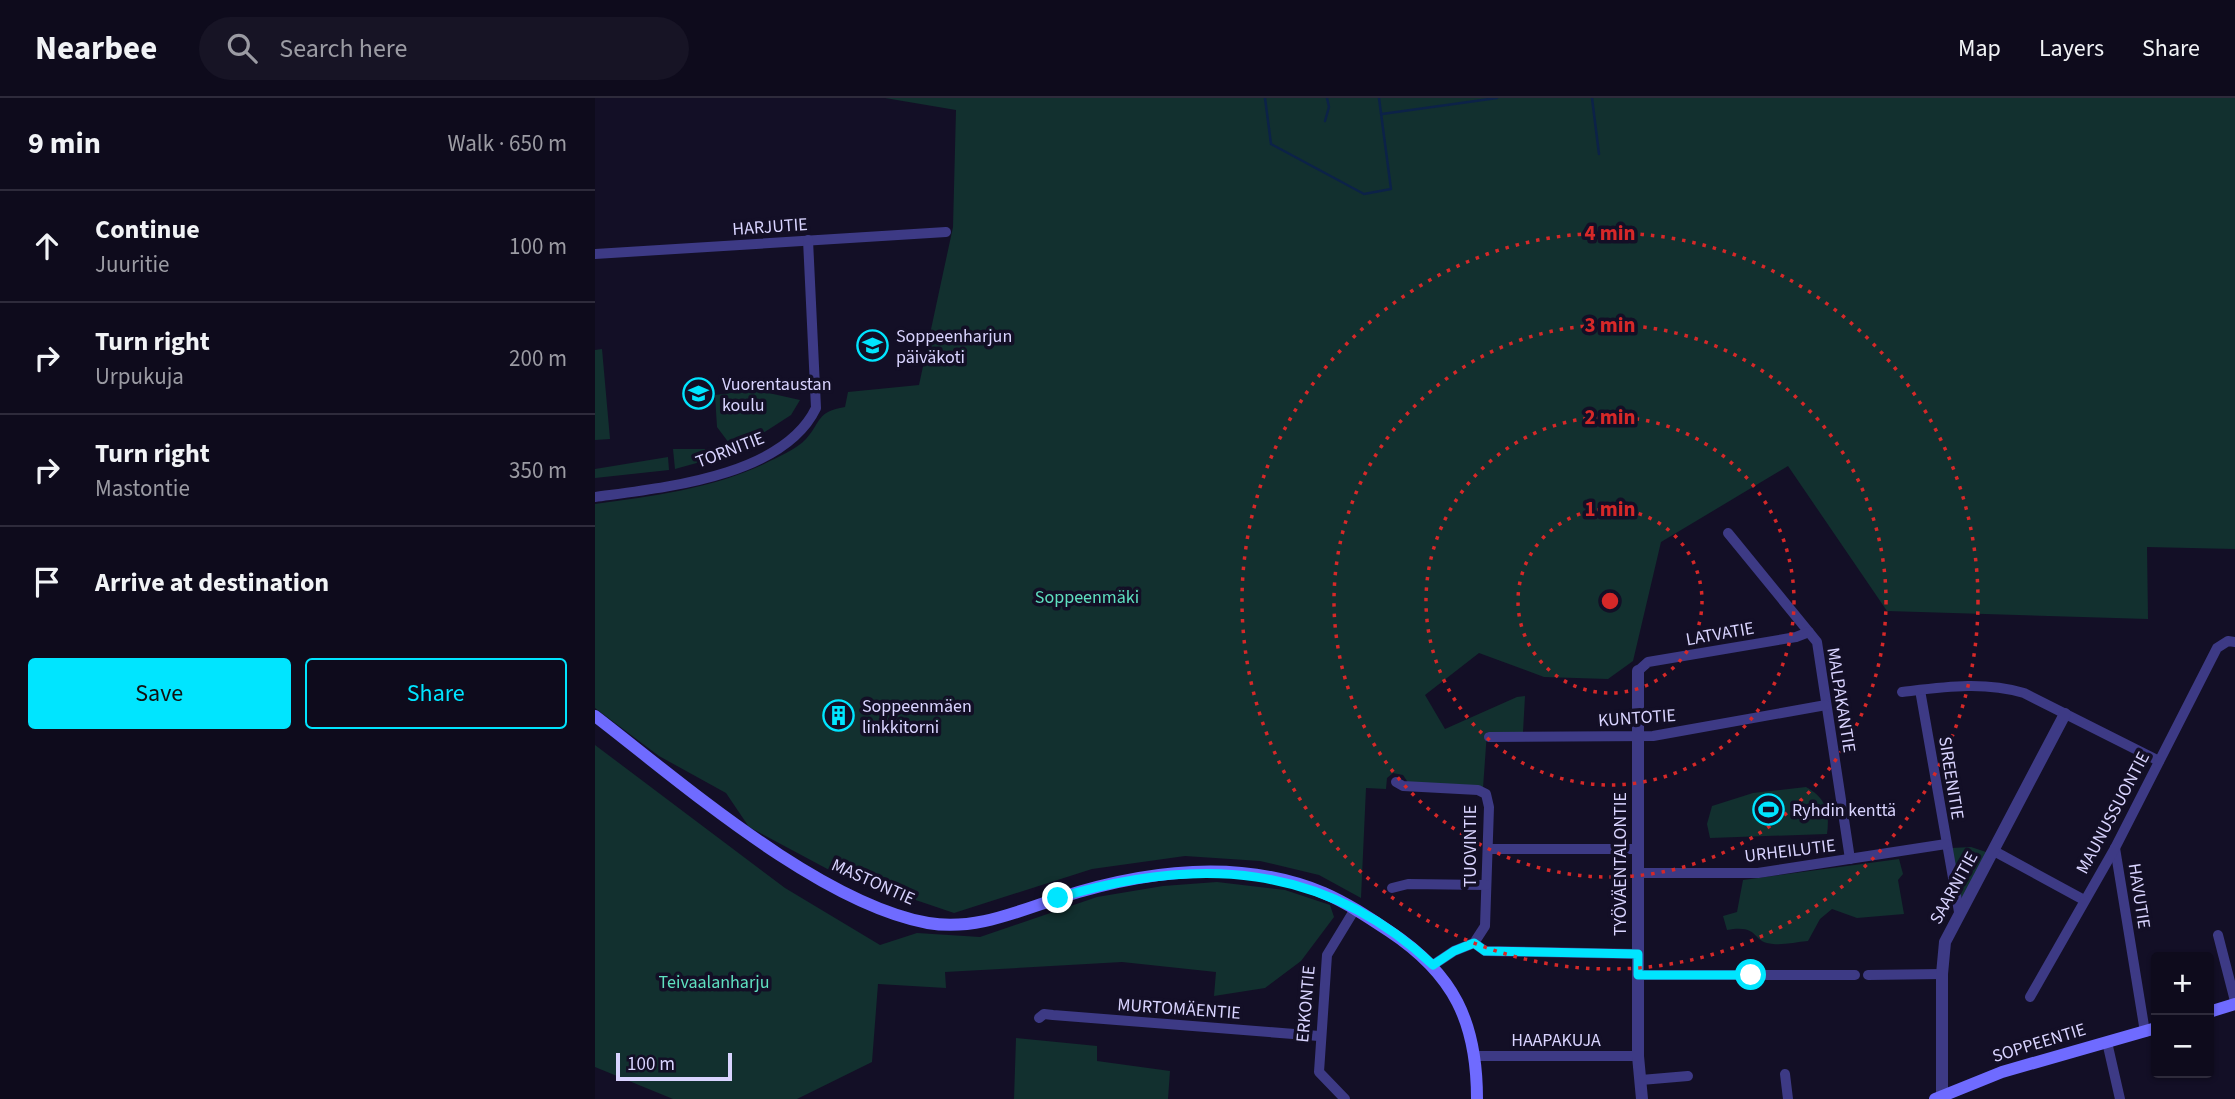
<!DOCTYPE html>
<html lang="en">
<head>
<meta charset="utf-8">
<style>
  :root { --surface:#0e0b1c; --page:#171425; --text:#f1f3f6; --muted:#9b9ba3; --line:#2e2b3b; --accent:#00e5ff }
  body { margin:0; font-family:"Source Sans 3",sans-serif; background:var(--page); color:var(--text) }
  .controls { position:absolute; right:21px; bottom:21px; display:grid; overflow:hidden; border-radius:7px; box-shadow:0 2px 5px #0004 }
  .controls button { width:63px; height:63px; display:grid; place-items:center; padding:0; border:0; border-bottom:2px solid var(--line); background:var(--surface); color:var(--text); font:35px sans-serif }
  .scale { position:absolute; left:21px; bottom:18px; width:116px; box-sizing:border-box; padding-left:7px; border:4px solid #d9d4ff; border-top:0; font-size:19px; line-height:24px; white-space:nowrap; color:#d9d4ff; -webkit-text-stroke:5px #130f26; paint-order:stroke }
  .stop { position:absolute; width:21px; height:21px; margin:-16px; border:5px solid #00e5ff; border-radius:50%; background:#fff }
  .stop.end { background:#00e5ff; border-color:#fff; box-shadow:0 2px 7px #0008 }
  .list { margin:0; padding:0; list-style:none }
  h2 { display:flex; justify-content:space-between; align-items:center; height:91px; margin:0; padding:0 28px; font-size:30px }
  h2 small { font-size:23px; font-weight:400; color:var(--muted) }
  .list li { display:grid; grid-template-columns:46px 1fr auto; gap:21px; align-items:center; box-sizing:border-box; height:112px; padding:0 28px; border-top:2px solid var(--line) }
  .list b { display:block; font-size:26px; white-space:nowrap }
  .list p { margin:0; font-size:23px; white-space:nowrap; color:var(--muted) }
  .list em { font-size:23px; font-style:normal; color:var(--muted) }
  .actions { display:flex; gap:14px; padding:21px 28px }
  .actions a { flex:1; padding:16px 0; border:2px solid var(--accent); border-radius:7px; text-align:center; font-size:24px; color:var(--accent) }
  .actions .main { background:var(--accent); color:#111 }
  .icon { flex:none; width:38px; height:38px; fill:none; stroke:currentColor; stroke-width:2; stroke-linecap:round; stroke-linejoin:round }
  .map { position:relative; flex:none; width:1640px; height:1001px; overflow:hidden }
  header { display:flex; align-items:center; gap:42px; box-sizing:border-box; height:98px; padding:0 35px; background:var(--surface); border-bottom:2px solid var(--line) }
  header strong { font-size:33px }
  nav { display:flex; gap:38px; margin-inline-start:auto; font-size:24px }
  .search { width:490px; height:63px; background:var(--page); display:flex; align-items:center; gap:18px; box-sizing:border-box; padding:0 24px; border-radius:38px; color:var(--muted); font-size:26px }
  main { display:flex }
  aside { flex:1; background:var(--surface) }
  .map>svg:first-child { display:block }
  .green { fill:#12302f }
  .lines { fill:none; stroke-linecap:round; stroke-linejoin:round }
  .stream { stroke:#0c2248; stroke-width:2.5 }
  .minor { stroke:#3d3a85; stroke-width:10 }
  .tertiary { stroke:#3d3a85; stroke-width:12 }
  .secondary { stroke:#6f6bff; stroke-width:12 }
  .route { stroke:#00e5ff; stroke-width:9 }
  .ring { fill:none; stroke:#d62828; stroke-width:3.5; stroke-dasharray:3.5 7 }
  .labels { text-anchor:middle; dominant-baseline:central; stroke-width:7; stroke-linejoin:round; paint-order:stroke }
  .street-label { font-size:18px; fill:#d9d4ff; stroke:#130f26 }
  .poi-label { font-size:18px; fill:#d9d4ff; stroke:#130f26; text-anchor:start }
  .park-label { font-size:18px; fill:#5fe0c0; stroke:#130f26 }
  .centre { fill:#d62828; stroke:#130f26; stroke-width:3.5 }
  .ring-label { font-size:21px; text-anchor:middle; font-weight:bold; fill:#d62828; stroke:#130f26; stroke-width:7; stroke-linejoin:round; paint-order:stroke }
</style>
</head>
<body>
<header>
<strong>Nearbee</strong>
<div class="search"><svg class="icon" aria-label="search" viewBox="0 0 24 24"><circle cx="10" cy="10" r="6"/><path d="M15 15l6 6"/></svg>Search here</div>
<nav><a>Map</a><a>Layers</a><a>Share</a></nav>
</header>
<main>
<aside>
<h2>9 min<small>Walk · 650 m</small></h2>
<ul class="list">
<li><svg class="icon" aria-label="ahead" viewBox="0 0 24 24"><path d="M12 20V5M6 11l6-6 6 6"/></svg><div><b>Continue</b><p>Juuritie</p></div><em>100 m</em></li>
<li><svg class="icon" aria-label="right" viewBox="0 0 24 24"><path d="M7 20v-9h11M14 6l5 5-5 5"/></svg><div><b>Turn right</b><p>Urpukuja</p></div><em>200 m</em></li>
<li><svg class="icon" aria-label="right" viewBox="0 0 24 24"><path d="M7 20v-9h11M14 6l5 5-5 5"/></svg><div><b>Turn right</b><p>Mastontie</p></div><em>350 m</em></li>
<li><svg class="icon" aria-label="arrive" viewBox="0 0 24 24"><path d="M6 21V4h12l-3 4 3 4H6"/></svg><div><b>Arrive at destination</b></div></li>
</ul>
<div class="actions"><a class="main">Save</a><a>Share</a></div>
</aside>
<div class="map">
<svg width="1640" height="1001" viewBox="0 0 1640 1001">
  <rect width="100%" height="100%" fill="#130f26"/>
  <g class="green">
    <path d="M290,0H1640V451L1552,449L1553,521L1292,513L1193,368L1066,444L1038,563L1013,581L949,579L884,555L830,597L850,631L922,599L930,598L928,634H892L888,690L814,686L808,677L798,675L792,680L791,691L771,690L766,800L724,777L665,763L590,758L497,771L359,815L238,774L154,729L131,695L64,658L0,610V406C57,398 116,391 169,366C181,360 202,351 211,341C227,323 221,314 250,309L253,294L324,287L358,129L361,12Z"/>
    <polygon points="7,251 15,341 0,342 0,252"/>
    <polygon points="160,292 205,302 196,317 140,353 122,329 120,297"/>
    <polygon points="78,351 119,351 127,358 80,371"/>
    <polygon points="73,359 74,372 0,380 0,371"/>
    <polygon points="0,647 190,790 285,847 322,835 385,839 502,799 568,788 622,784 690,792 735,807 739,819 706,863 670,890 619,898 621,874 527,864 350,874 351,890 283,886 277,964 202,1001 78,1001 0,969"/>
    <path d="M1211,689C1231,700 1235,714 1232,736L1115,740L1112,726L1117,708L1158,695Z"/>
    <polygon points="1376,749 1394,755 1367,803 1357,750"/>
    <path d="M1304,761L1308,776L1303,782L1309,816L1262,820L1237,811L1225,821L1213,843C1202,844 1188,847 1178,846C1156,845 1166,826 1132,832L1128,818L1142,814L1148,782Z"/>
    <polygon points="421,940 502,948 502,963 575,973 573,1001 419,1001"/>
  </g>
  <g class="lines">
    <g class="stream">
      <polyline points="670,0 676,46 769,96 796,91 784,0"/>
      <polyline points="997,0 1004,56"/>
      <polyline points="787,16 902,0"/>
      <polyline points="730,23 734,9 732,0"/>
    </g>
    <g class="minor">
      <polyline points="0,156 351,134"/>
      <path d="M0,399C66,390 188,379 221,310L213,142"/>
      <polyline points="1133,435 1222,544 1255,761"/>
      <polyline points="1043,573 1053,564 1201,539 1214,534"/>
      <polyline points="1325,592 1364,814"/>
      <path d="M1307,594C1349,589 1388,583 1429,595L1564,663"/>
      <polyline points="894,639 1058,638 1231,607"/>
      <polyline points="801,684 808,688 883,692 891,696 894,709 890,828 879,845"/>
      <polyline points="1520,750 1550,934"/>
      <polyline points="893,751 1043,751"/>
      <polyline points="1399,753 1489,802"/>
      <polyline points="1043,775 1163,775 1351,746"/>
      <polyline points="797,790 813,786 891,787"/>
      <polyline points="1623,837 1640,903"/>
      <polyline points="838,867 859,853 879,845 890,853 1043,856"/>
      <polyline points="1043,877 1260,877"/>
      <polyline points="1273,877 1347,876"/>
      <polyline points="1435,899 1520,750 1622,550 1633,543 1640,544"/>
      <polyline points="444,920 449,916 458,917 724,938"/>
      <polyline points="1512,944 1525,1001"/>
      <polyline points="879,958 1043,958"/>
      <polyline points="1190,976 1193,1001"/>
      <polyline points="1046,982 1093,978"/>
      <polyline points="750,1001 724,974 732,857 760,811"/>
    </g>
    <g class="tertiary">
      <polyline points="1043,573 1043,958 1047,1001"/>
      <polyline points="1347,997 1347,876 1350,844 1470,616"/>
    </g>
    <g class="secondary">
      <path d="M0,618C87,685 224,805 333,825C379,833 421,814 464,800C548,773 645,760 729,795C752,805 773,819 794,833C859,876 882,924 882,1001"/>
      <polyline points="1614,914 1640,906"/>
      <polyline points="1340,1001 1407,974 1561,930"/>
    </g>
  </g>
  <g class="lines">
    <path class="route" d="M463,800C601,758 729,764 838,867L859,853L879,845L890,853L1043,856V877H1156"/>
  </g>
  <g class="ring">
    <circle cx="1015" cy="503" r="92"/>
    <circle cx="1015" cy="503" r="184"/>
    <circle cx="1015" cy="503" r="276"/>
    <circle cx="1015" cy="503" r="368"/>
  </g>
  <defs>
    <symbol id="school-ring" viewBox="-11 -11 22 22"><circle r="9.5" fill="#130f26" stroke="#00e5ff" stroke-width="1.5"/><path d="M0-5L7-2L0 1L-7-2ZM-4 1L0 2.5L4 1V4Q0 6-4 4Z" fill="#00e5ff"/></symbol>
    <symbol id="building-ring" viewBox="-11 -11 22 22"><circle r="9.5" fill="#130f26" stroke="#00e5ff" stroke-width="1.5"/><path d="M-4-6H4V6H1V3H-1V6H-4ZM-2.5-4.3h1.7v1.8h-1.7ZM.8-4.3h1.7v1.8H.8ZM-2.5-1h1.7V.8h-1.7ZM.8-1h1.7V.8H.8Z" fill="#00e5ff"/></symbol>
    <symbol id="stadium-ring" viewBox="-11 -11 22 22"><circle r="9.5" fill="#130f26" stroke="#00e5ff" stroke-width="1.5"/><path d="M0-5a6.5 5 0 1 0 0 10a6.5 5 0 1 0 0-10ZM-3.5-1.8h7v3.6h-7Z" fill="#00e5ff"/></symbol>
  </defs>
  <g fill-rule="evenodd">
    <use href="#school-ring" x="260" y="230" width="35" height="35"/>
    <use href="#school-ring" x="86" y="278" width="35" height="35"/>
    <use href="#building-ring" x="226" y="600" width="35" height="35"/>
    <use href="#stadium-ring" x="1156" y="694" width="35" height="35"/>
  </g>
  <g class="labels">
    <g class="street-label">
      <text transform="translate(175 129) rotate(-4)">HARJUTIE</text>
      <text transform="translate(135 352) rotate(-21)">TORNITIE</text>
      <text transform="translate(1125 536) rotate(-10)">LATVATIE</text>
      <text transform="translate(1246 602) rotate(81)">MALPAKANTIE</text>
      <text transform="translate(1042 620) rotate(-4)">KUNTOTIE</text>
      <text transform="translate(1356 680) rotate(81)">SIREENITIE</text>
      <text transform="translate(1518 715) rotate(-62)">MAUNUSSUONTIE</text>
      <text transform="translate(875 748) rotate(-90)">TUOVINTIE</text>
      <text transform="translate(1195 753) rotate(-7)">URHEILUTIE</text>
      <text transform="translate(1025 766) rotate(-90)">TYÖVÄENTALONTIE</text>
      <text transform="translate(278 784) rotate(24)">MASTONTIE</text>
      <text transform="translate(1359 790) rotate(-61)">SAARNITIE</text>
      <text transform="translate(1544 798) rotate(81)">HAVUTIE</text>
      <text transform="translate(711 906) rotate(-85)">ERKONTIE</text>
      <text transform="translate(584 911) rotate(4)">MURTOMÄENTIE</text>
      <text x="961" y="942">HAAPAKUJA</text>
      <text transform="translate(1444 945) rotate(-17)">SOPPEENTIE</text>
    </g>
    <g class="poi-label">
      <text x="301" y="238">Soppeenharjun<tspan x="301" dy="21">päiväkoti</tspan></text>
      <text x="127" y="286">Vuorentaustan<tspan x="127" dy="21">koulu</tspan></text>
      <text x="267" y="608">Soppeenmäen<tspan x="267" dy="21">linkkitorni</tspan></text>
      <text x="1197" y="712">Ryhdin kenttä</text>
    </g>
    <g class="park-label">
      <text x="492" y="499">Soppeenmäki</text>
      <text x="119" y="884">Teivaalanharju</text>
    </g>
  </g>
  <circle cx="1015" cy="503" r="10" class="centre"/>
  <g class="ring-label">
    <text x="1015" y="142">4 min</text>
    <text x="1015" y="234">3 min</text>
    <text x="1015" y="326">2 min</text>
    <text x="1015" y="418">1 min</text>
  </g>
</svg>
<div class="controls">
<button>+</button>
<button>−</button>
</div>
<div class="scale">100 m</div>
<div class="stop" style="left:1156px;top:877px"></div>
<div class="stop end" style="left:463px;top:800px"></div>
</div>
</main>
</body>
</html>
